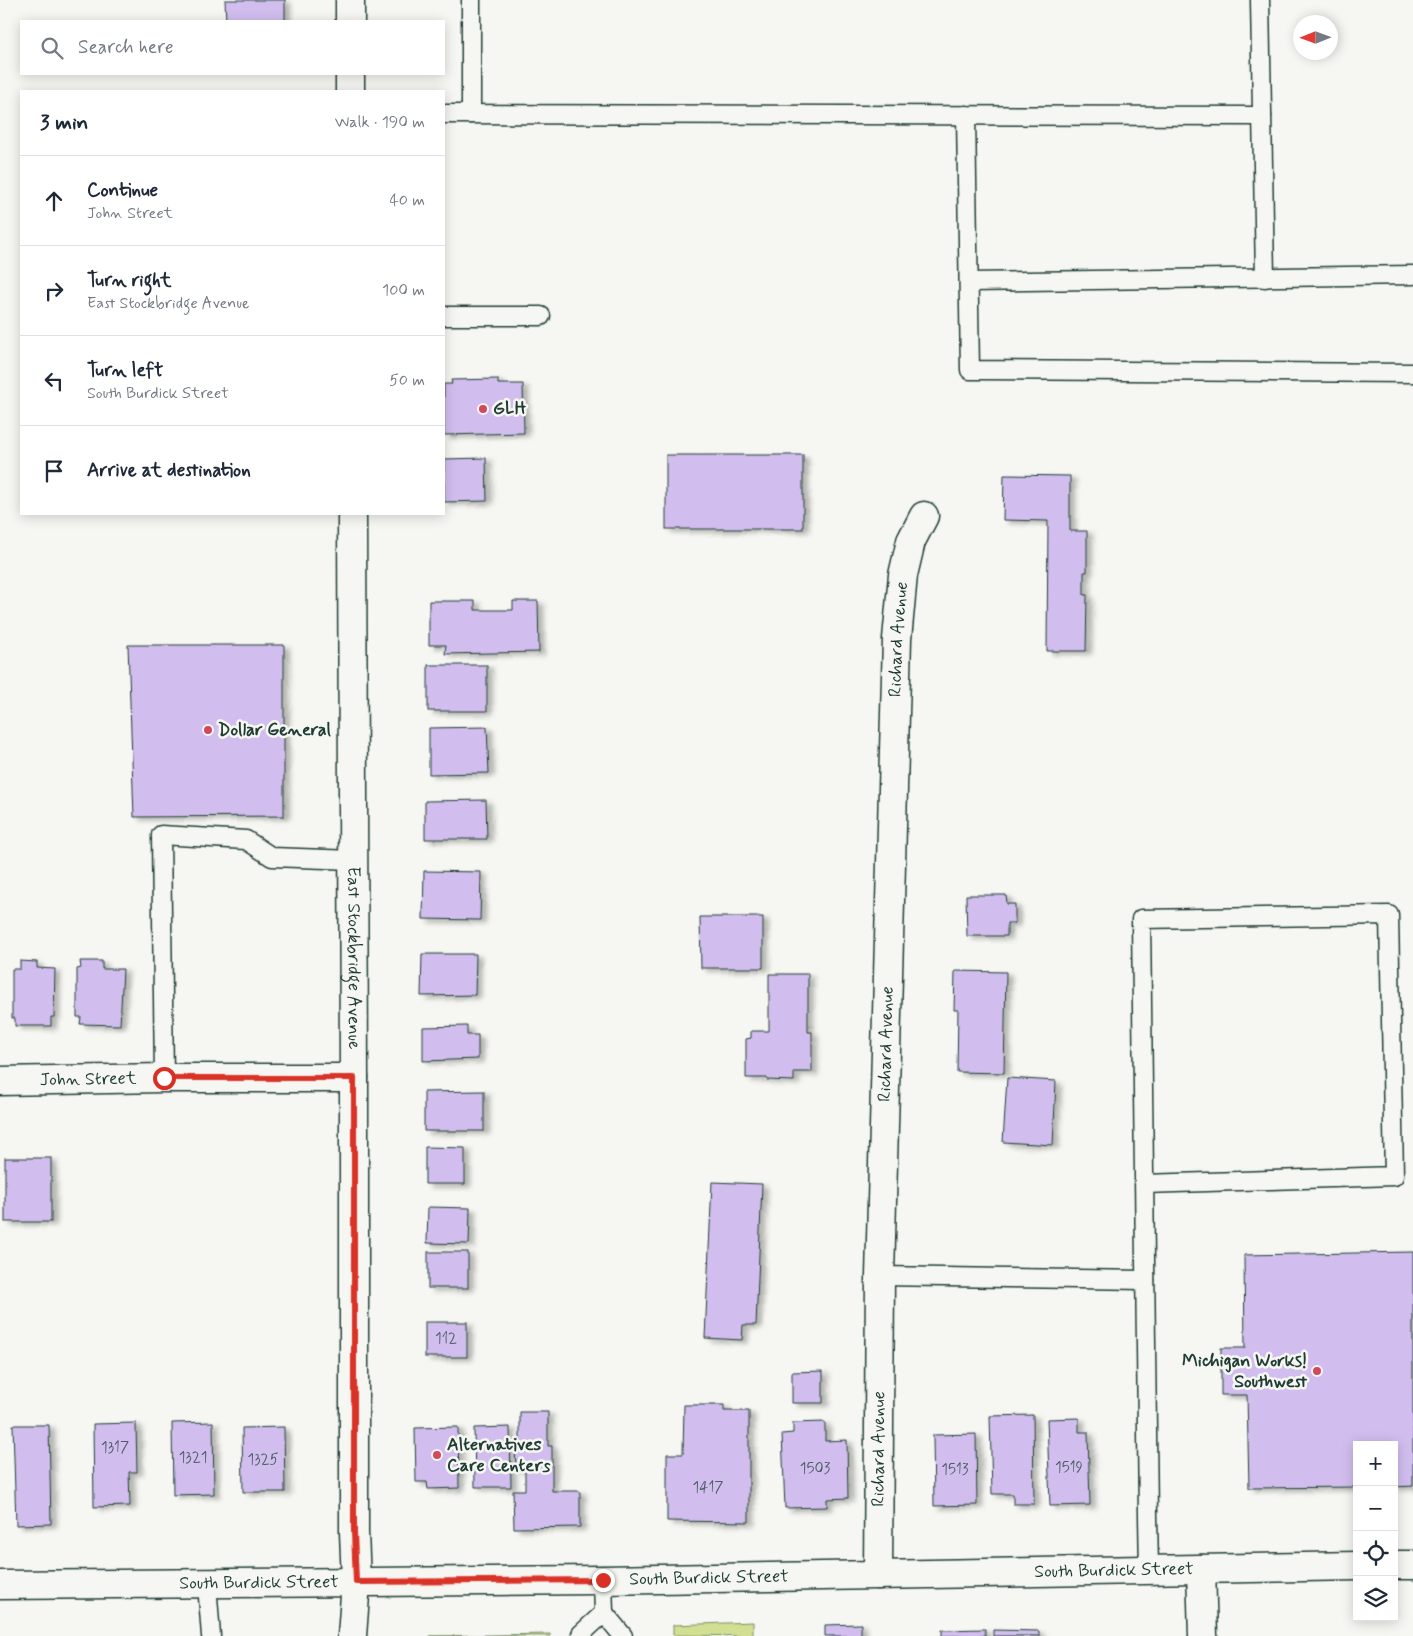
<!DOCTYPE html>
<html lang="en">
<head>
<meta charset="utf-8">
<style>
  :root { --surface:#fff; --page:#f2f2f3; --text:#1f2937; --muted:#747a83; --line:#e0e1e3 }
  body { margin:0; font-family:Mynerve,sans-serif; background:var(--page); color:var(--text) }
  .controls { position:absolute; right:15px; bottom:15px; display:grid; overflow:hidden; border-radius:0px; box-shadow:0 2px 12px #0003 }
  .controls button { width:45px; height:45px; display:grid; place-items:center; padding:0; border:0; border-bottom:1px solid var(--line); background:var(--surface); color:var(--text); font:25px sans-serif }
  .compass { position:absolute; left:1293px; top:15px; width:45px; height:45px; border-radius:50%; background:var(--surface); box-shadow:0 2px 12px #0003; rotate:269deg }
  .stop { position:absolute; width:15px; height:15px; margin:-11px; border:4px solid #d93025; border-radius:50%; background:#fff }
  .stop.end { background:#d93025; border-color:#fff; box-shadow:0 1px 5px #0008 }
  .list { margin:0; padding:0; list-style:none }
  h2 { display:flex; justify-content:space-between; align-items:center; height:65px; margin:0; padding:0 20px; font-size:21px }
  h2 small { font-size:16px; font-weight:400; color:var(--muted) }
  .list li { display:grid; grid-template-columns:32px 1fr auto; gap:15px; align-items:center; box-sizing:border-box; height:90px; padding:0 20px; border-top:1px solid var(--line) }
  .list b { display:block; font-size:19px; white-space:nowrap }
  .list p { margin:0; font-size:16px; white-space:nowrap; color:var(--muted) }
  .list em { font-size:16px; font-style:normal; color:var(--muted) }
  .icon { flex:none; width:28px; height:28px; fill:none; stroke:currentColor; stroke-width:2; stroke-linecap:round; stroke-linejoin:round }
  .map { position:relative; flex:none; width:1413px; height:1636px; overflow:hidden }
  .search { position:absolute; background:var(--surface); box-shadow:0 2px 12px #0003; left:20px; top:20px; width:425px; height:55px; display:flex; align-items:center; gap:12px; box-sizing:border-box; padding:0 18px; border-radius:0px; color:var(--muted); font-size:19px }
  .panel { position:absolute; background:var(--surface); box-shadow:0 2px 12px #0003; left:20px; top:90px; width:425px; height:425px; border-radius:0px }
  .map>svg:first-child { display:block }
  .green { fill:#d2df92; stroke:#788e63 }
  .building { fill:#d1beef; stroke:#1f3d34; filter:url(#shadow) }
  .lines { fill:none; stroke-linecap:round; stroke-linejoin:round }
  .service-casing { stroke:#1f3d34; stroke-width:21 }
  .minor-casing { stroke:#1f3d34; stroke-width:31 }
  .service { stroke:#f6f6f2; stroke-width:18 }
  .minor { stroke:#f6f6f2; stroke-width:28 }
  .route { stroke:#d93025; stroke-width:6 }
  .poi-dot { fill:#d1495b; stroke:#f6f6f2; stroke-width:2 }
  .labels { text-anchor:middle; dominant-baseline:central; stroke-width:5; stroke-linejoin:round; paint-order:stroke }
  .number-label { font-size:15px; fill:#4c5d63 }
  .poi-label { font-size:18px; font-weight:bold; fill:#1f3d34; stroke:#f6f6f2; text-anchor:start }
  .street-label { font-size:18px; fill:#1f3d34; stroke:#f6f6f2 }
</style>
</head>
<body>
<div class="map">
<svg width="1413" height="1636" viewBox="0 0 1413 1636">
  <defs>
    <filter id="shadow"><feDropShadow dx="5.5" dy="3" stdDeviation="2.5" flood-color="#0004"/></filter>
  </defs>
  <rect width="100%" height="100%" fill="#f6f6f2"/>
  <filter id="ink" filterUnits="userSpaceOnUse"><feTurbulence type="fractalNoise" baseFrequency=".02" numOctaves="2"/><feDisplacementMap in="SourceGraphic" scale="10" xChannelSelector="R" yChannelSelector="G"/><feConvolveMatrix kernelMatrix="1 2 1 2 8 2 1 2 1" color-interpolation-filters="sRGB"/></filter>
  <g filter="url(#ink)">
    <g class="green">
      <polygon points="753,1622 753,1636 673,1635 673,1625"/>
      <polygon points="550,1634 550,1636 430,1636"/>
    </g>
    <g class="building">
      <polygon points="225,0 285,0 285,21 226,21"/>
      <polygon points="498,379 498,384 523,384 524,433 444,435 444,384 452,384 451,380"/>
      <rect x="666" y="455" width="137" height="74"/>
      <polygon points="486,458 487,501 444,502 444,459"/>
      <polygon points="1004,475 1070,476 1070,531 1087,531 1087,572 1084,572 1084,595 1087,595 1086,651 1047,651 1048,521 1003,520"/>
      <polygon points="429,601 475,601 475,610 513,610 513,601 538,601 539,652 445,654 446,645 429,645"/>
      <polygon points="128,645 284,645 284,816 134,817"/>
      <rect x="428" y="665" width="59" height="46"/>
      <polygon points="487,727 489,773 429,774 429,728"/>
      <polygon points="486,800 487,839 425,839 425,801"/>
      <polygon points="424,871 481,872 480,920 423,919"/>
      <polygon points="966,895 1006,895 1007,904 1015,904 1015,923 1007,923 1007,936 967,936"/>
      <polygon points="700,917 763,917 763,968 701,968"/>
      <polygon points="422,954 476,954 475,995 421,996"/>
      <polygon points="20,961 37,962 37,968 55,969 54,1017 51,1017 51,1026 15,1026 15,1018 12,1018 12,969 20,969"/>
      <polygon points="80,961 102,961 102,969 123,969 120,1025 80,1024 81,1017 77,1017 77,969 81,968"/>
      <polygon points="955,971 1006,972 1004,1073 957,1072 958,1010 954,1010"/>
      <polygon points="769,974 808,974 808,1032 812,1032 812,1072 794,1072 794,1081 767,1080 767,1078 746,1078 746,1039 751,1038 751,1031 769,1031"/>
      <polygon points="467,1026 467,1035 478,1035 478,1059 423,1061 423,1027"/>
      <polygon points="1007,1078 1056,1081 1053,1145 1003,1142"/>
      <polygon points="484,1091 484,1131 424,1131 424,1092"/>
      <polygon points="425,1147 465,1148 465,1184 425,1184"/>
      <rect x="5" y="1158" width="46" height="64"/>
      <polygon points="712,1182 762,1184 756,1325 743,1325 742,1340 705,1338"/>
      <polygon points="428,1207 470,1208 469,1244 427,1243"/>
      <rect x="428" y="1252" width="40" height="36"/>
      <polygon points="1413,1252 1413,1486 1394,1487 1394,1445 1357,1445 1357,1487 1249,1488 1247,1395 1221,1395 1221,1348 1245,1348 1244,1255"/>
      <rect x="425" y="1322" width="42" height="35"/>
      <polygon points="823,1371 823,1403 792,1403 792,1372"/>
      <polygon points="684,1405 724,1405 724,1411 749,1411 749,1522 667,1521 667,1454 683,1454"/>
      <polygon points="520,1412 548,1412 548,1446 552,1446 552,1491 580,1491 580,1527 514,1528 513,1490 525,1490 525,1470 516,1470 515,1446 520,1446"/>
      <polygon points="1033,1415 1034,1504 1013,1504 1013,1494 992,1494 990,1416"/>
      <polygon points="1079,1418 1079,1432 1088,1432 1090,1505 1050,1506 1047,1419"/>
      <polygon points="213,1422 214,1494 173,1495 172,1423"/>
      <polygon points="825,1422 825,1441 847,1440 848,1498 827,1499 827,1507 785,1508 782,1434 793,1433 793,1423"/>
      <polygon points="136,1423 137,1472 129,1472 130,1506 94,1507 93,1424"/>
      <polygon points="13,1425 49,1425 51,1524 16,1525"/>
      <polygon points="284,1427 285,1492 243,1492 242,1428"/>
      <polygon points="458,1427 459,1488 428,1489 427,1482 416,1482 415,1428"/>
      <polygon points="510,1427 511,1487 475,1487 474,1428"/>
      <polygon points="976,1434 977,1505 934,1506 933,1435"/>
      <polygon points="861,1624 861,1636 825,1636 825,1625"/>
      <polygon points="985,1629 985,1636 942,1636 942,1630"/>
      <polygon points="993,1630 1039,1631 1039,1636 993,1636"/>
    </g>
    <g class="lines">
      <defs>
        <g id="service">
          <polyline points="471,0 471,114"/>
          <polyline points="1260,0 1265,278"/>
          <polyline points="444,114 1262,116"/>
          <polyline points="966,115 970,370 1413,373"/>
          <polyline points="969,282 1413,275"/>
          <polyline points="444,316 541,316"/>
          <polyline points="164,1078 161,835 246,840 272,857 353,860"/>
          <polyline points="1144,1184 1394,1176 1389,915 1141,919 1148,1516 1149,1570"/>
          <polyline points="880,1276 1145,1280"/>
          <polyline points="207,1584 211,1636"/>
          <polyline points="604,1613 623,1636"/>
          <polyline points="581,1636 581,1634 604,1613 603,1580"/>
        </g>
        <g id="minor">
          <polyline points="350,0 350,21"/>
          <polyline points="350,74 350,91"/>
          <path id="s1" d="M352,514L354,1078V1532L356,1582L352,1636"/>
          <path id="s2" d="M0,1081L164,1078H354"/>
          <polyline points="1394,1565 1413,1565"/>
          <polyline points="1201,1569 1203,1636"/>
          <path id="s3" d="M878,1575L880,1276L897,639L903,575L911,541L924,516"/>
          <path id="s4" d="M0,1585L603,1580L1357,1566"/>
        </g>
      </defs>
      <use href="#service" class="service-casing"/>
      <use href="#minor" class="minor-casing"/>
      <use href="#service" class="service"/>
      <use href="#minor" class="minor"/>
    </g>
  </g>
  <g class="lines" filter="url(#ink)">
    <polyline class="route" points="164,1078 354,1078 354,1532 356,1582 603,1580"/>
  </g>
  <g class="poi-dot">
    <circle cx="483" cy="409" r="5"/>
    <circle cx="208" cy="730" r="5"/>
    <circle cx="1317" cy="1371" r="5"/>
    <circle cx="437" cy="1455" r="5"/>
  </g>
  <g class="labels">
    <g class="number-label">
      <text x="446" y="1339">112</text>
      <text x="115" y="1448">1317</text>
      <text x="193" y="1458">1321</text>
      <text x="263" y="1460">1325</text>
      <text x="1069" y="1468">1519</text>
      <text x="815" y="1469">1503</text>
      <text x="955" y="1470">1513</text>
      <text x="708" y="1488">1417</text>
    </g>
    <g class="poi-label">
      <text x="493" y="409">GLH</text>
      <text x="218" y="730">Dollar General</text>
      <text x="1307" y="1361" text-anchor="end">Michigan Works!<tspan x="1307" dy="21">Southwest</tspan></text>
      <text x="447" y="1445">Alternatives<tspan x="447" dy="21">Care Centers</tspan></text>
    </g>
    <g class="street-label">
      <text stroke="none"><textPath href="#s3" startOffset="936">Richard Avenue</textPath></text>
      <text stroke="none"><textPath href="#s1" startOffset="444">East Stockbridge Avenue</textPath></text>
      <text stroke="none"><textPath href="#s3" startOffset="531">Richard Avenue</textPath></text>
      <text stroke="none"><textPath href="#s2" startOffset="88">John Street</textPath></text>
      <text stroke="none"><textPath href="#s3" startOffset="126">Richard Avenue</textPath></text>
      <text stroke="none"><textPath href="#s4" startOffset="1114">South Burdick Street</textPath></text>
      <text stroke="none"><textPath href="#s4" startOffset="709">South Burdick Street</textPath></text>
      <text stroke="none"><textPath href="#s4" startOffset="259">South Burdick Street</textPath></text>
    </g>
  </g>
</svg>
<div class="controls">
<button>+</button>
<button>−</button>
<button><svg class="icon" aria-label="locate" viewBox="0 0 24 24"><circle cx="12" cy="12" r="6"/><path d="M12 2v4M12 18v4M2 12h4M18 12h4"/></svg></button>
<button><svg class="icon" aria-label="layers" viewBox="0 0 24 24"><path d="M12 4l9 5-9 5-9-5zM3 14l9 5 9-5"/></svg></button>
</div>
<svg class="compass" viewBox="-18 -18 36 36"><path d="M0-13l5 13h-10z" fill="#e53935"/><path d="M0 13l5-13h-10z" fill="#747a83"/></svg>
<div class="stop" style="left:164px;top:1078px"></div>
<div class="stop end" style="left:603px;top:1580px"></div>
<div class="search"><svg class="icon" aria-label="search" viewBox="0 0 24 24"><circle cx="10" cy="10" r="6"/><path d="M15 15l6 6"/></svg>Search here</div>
<section class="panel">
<h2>3 min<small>Walk · 190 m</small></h2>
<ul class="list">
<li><svg class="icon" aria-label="ahead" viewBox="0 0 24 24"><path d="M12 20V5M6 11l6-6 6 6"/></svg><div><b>Continue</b><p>John Street</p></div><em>40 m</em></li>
<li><svg class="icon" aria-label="right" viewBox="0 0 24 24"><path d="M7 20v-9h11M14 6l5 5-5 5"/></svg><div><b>Turn right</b><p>East Stockbridge Avenue</p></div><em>100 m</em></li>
<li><svg class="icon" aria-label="left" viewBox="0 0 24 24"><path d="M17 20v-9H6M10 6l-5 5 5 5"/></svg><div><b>Turn left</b><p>South Burdick Street</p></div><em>50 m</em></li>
<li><svg class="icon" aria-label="arrive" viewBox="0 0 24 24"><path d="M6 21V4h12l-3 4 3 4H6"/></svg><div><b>Arrive at destination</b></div></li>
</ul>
</section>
</div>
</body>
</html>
